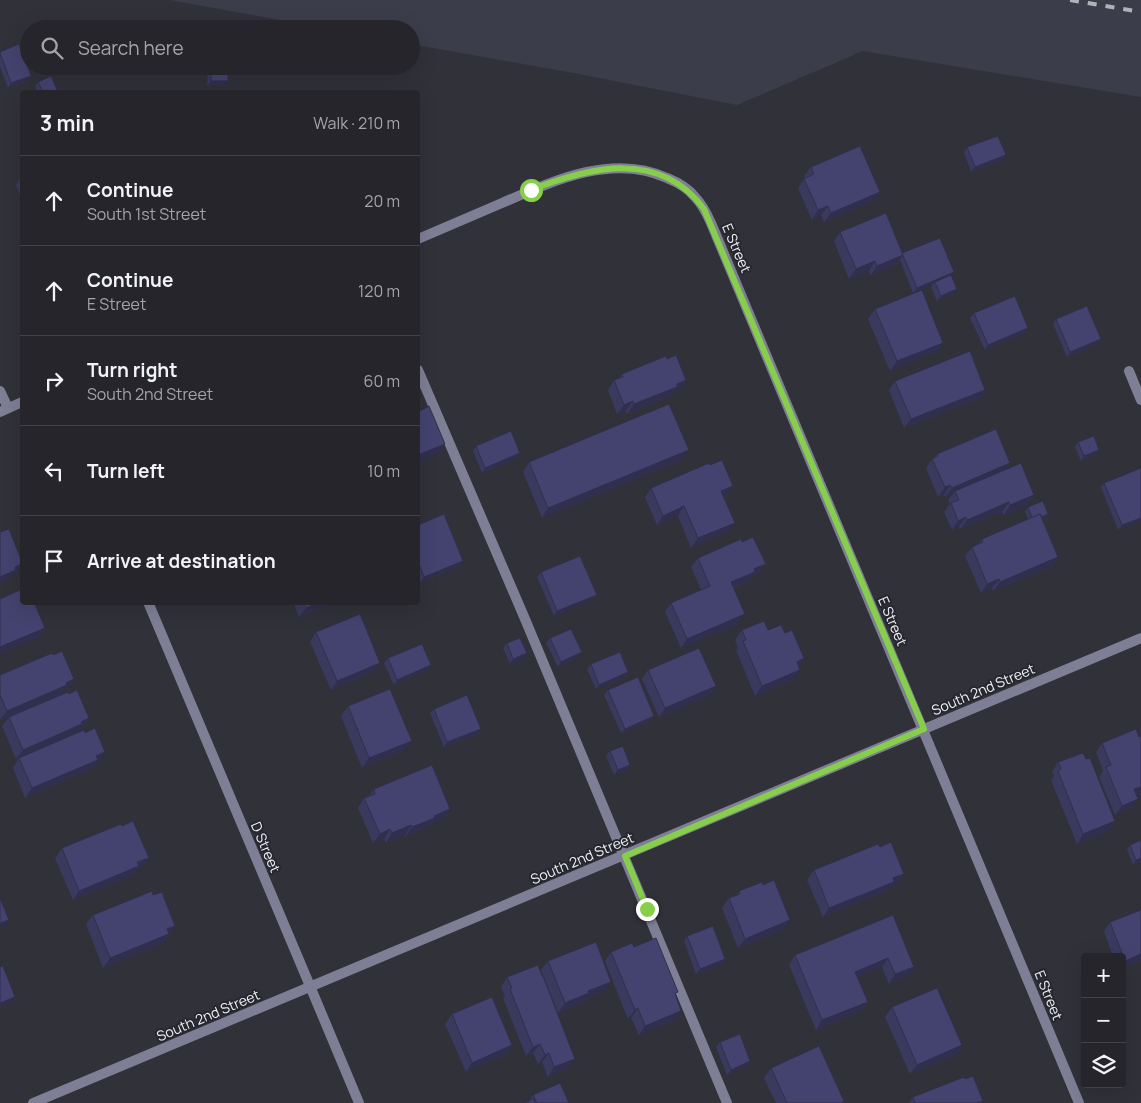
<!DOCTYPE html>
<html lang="en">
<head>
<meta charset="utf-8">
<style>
  :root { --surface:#25252b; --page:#313137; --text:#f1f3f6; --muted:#a3a5a9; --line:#424247 }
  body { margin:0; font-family:Manrope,sans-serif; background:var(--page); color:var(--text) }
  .controls { position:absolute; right:15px; bottom:15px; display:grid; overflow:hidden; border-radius:5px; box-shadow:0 5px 20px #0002 }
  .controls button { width:45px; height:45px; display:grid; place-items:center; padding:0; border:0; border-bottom:1px solid var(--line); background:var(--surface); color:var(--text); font:25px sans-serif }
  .stop { position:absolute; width:15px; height:15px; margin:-11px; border:4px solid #87cf4b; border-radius:50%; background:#fff }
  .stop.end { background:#87cf4b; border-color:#fff; box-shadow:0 1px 5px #0008 }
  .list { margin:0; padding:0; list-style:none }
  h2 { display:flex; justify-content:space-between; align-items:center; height:65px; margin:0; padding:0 20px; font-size:21px }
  h2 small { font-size:16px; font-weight:400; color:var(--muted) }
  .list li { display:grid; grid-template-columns:32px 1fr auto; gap:15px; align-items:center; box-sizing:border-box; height:90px; padding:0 20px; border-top:1px solid var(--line) }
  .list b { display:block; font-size:19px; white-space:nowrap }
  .list p { margin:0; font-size:16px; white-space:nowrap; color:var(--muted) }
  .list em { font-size:16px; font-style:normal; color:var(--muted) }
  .icon { flex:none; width:28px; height:28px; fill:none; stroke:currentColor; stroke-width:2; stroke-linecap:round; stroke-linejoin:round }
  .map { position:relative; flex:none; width:1141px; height:1103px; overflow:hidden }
  .search { position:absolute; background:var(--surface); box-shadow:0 5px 20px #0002; left:20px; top:20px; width:400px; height:55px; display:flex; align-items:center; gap:12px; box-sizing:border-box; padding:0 18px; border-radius:28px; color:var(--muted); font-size:19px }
  .panel { position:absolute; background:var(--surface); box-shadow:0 5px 20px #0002; left:20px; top:90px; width:400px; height:515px; border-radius:5px }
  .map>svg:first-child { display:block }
  .built { fill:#3c3d4a }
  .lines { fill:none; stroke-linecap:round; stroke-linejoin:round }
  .service { stroke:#7e7f95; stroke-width:10 }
  .minor { stroke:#7e7f95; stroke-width:10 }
  .tertiary { stroke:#7e7f95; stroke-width:10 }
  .rail { stroke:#b1b2b8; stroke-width:4; stroke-dasharray:9 9; stroke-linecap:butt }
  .wall { fill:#3a3a5f }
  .shaded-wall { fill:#302f4e }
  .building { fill:#44436f; stroke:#302f4e }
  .route { stroke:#87cf4b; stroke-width:6 }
  .labels { text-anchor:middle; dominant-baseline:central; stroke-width:4; stroke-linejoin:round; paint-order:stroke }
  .street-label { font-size:14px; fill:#f0f1f6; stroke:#27272f }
</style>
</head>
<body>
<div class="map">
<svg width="1141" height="1103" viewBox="0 0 1141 1103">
  <rect width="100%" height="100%" fill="#313139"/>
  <polygon class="built" points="170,0 1141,0 1141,97 863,51 737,105 579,74 411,44 411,29 329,29"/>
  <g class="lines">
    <g class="service">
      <polyline points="418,370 525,619 727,1103"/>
      <polyline points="1129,371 1141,400"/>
    </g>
    <g class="minor">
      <path d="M418,239C446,227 474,215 502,203C553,181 612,153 667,178C677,182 688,188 695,197C702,204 707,214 711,223L1079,1103"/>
      <polyline points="0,391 8,408"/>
      <polyline points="0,412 22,402"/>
      <polyline points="148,602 310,986"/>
    </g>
    <g class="tertiary">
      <polyline points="310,986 359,1103"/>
      <polyline points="33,1103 1141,638"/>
    </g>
    <polyline class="rail" points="1070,0 1141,12"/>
  </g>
  <g class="wall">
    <polygon points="0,52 31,76 27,81 8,88 0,67"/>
    <polygon points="210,66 211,66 224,86 207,86 208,69"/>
    <polygon points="38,82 58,92 37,92 35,86"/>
    <polygon points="967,147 1002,160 971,172 964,152"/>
    <polygon points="811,167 874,201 824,222 821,215 812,220 798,188 805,178 804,176"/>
    <polygon points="22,175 22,207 20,202 22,200 16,185"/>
    <polygon points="840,232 902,253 951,276 954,294 937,301 931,287 933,284 913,293 900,260 896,265 871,275 869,271 849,279 834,241"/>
    <polygon points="875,309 943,343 936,352 890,371 868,319"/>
    <polygon points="974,313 1028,328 1025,333 985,350 970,318"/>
    <polygon points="1056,319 1101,339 1098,344 1067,357 1053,324"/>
    <polygon points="667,359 686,380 679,389 674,391 671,396 627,414 626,411 617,414 608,390 614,380 618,379 622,374"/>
    <polygon points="895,381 985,390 979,399 904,428 889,390"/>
    <polygon points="1078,442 1099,450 1096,454 1081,461 1075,447"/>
    <polygon points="476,446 520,453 516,458 482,473 473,451"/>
    <polygon points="937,454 1005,470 1034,495 1028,505 1004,515 1002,512 960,529 959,527 952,530 944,512 950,504 948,500 953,494 945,497 944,495 938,497 926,468 932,459 934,458"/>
    <polygon points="682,460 542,518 523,472 529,462"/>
    <polygon points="710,465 733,486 726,496 723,497 728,532 691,548 678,516 657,525 645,497 651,488"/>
    <polygon points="1141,468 1141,521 1118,530 1101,487 1104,483"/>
    <polygon points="1028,507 1048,514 1045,519 1043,520 1058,557 1052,567 993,591 992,588 981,593 965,556 972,547 978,544 982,539 1028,519 1025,512"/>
    <polygon points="418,525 463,561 459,566 421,582 418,574"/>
    <polygon points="698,558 759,573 752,576 749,581 734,588 738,624 681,648 665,612 671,603 701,590 691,567"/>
    <polygon points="541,572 593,599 554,616 537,577"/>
    <polygon points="293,602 335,602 299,617"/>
    <polygon points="742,630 768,630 785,633 799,666 794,679 755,696 736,650 738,648 735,640"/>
    <polygon points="316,632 380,663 373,672 331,690 310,642"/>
    <polygon points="550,638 578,657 558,667 546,643"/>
    <polygon points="507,643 527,653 524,658 510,664 503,648"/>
    <polygon points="53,655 74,679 68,689 63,691 60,695 0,720 0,675"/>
    <polygon points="388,658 427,670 394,685 384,663"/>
    <polygon points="591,664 628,672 625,677 596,689 587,669"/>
    <polygon points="648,670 716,686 709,696 659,717 642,679"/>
    <polygon points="608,690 651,720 621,733 604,695"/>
    <polygon points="69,694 89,718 82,728 78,730 75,734 99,762 95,764 91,769 25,798 13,768 19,758 65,738 16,759 2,726 9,717"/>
    <polygon points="348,706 405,750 362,768 341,716"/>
    <polygon points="434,709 481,729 477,734 444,747 430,713"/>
    <polygon points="1141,736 1141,793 1137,795 1138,799 1132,808 1115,815 1099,777 1103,771 1096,752 1102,743"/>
    <polygon points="610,751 630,765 627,770 614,775 606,756"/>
    <polygon points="1058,762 1115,821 1108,831 1077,844 1051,780 1054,776 1052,772"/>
    <polygon points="374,789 444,818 431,824 428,827 405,837 405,835 386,843 384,839 373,843 358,808 364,798 369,796"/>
    <polygon points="122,826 149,858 142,867 137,869 132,876 73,900 55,858 62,848"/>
    <polygon points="1130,845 1141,861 1133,865 1127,849"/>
    <polygon points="814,870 897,883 891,886 887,891 823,917 807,880"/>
    <polygon points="739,891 784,930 738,948 722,908 729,898 736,896"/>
    <polygon points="153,895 175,926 162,944 103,968 86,924 93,915"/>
    <polygon points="893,915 908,976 889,984 882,967 857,977 868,1002 861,1011 816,1030 789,965 795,955"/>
    <polygon points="1110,922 1141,961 1122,969 1122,957 1113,957 1104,931"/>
    <polygon points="687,936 725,959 722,964 696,974 684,941"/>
    <polygon points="634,947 675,995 675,1020 639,1035 631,1018 628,1019 605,961 611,952"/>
    <polygon points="548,961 611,982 605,991 585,999 583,1003 558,1013 541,970"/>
    <polygon points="507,977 575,1059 568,1068 548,1077 542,1062 538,1064 533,1053 526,1056 503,998 505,996 501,987"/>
    <polygon points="892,1007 962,1045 956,1055 910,1074 885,1017"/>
    <polygon points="452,1014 512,1045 506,1055 466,1072 445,1024"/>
    <polygon points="720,1042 750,1061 747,1066 727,1075 716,1047"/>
    <polygon points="771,1068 844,1101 843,1103 776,1103 764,1078"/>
    <polygon points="965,1079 983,1101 981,1103 909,1103 913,1097"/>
    <polygon points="533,1095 569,1103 524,1103 530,1101 530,1099"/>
  </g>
  <g class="shaded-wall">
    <polygon points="31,76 27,81 8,88 11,83"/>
    <polygon points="211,81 228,81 224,86 207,86"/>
    <polygon points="1006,155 1002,160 971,172 975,167"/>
    <polygon points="880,192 874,201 824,222 831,213"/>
    <polygon points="828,206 821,215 812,220 818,210"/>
    <polygon points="903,255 896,265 871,275 877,266"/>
    <polygon points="875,261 869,271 849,279 856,269"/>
    <polygon points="954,272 951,277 935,282 933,284 913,293 917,288"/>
    <polygon points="957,289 954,294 937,301 941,296"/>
    <polygon points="1028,328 1025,333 985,350 988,345"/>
    <polygon points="1101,339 1098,344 1067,357 1070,352"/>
    <polygon points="943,343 936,352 890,371 897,361"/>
    <polygon points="686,380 679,389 674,391 671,396 627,414 634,404"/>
    <polygon points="985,390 979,399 904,428 911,419"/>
    <polygon points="633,401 626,411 617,414 624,405"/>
    <polygon points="445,444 438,453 418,462 418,455"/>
    <polygon points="689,450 682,460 542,518 548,508"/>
    <polygon points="1099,450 1096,454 1081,461 1084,456"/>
    <polygon points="520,453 516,458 482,473 485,468"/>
    <polygon points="1010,463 1004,472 955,491 953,494 945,497 952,488"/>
    <polygon points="950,485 944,495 938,497 945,487"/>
    <polygon points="733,486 726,496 714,501 721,491"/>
    <polygon points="1034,495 1028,505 1004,515 1010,505"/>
    <polygon points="1009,502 1002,512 960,529 967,520"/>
    <polygon points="684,506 678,516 657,525 663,516"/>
    <polygon points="1048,514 1045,519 1030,525 1033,520"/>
    <polygon points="966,517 959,527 952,530 958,521"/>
    <polygon points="1141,518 1141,521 1118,530 1122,525"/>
    <polygon points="735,523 728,532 691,548 698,538"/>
    <polygon points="1058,557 1052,567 993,591 1000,582"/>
    <polygon points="463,561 459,566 421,582 424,577"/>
    <polygon points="22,564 17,573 13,574 10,579 0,583 0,577 15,567"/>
    <polygon points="766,564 759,573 752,576 749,581 725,591 731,582 754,569"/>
    <polygon points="999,579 992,588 981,593 987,584"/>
    <polygon points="597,595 593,599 554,616 557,611"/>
    <polygon points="319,602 335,602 299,617 306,608"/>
    <polygon points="745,614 738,624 681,648 687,639"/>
    <polygon points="45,628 38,638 0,654 0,647"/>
    <polygon points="582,652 578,657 558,667 561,662"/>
    <polygon points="527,653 524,658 510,664 513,659"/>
    <polygon points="804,658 798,668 797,662"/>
    <polygon points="380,663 373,672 331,690 337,681"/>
    <polygon points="431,665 427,670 394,685 397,680"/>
    <polygon points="800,670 794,679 755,696 762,686"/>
    <polygon points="628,672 625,677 596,689 599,685"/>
    <polygon points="74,679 68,689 63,691 60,695 0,720 7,711"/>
    <polygon points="716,686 709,696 659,717 665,708"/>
    <polygon points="654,716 651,720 621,733 625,729"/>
    <polygon points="89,718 82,728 78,730 75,734 16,759 23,750"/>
    <polygon points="481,729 477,734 444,747 447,742"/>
    <polygon points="412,741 405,750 362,768 369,758"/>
    <polygon points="105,752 99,762 95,764 91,769 25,798 32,788"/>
    <polygon points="630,765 627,770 614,775 618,770"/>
    <polygon points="1141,787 1141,793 1128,799 1134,789"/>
    <polygon points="1138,799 1132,808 1115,815 1122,806"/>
    <polygon points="450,809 444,818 431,824 428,827 405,837 412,827 434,816"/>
    <polygon points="1115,821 1108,831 1077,844 1083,834"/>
    <polygon points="411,825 405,835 386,843 392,833"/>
    <polygon points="390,829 384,839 373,843 380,834"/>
    <polygon points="149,858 142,867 137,869 132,876 73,900 79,891"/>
    <polygon points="1141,858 1141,861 1133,865 1136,860"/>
    <polygon points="904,874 897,883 891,886 887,891 823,917 829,908"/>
    <polygon points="9,920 6,924 0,927 0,923"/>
    <polygon points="790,920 784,930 738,948 745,939"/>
    <polygon points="175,926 162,944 103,968 110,958 167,929"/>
    <polygon points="1141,954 1141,961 1122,969 1122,965 1125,961"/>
    <polygon points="888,958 882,967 848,981 855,972"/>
    <polygon points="725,959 722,964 696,974 700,969"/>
    <polygon points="914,967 908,976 889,984 895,974"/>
    <polygon points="611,982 605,991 585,999 583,1003 558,1013 565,1003 588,991"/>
    <polygon points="15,997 12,1002 0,1006 0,1003"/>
    <polygon points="868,1002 861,1011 816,1030 822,1020"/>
    <polygon points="638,1008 631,1018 628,1019 635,1010"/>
    <polygon points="681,1011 675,1020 639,1035 645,1026"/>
    <polygon points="540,1044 533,1053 526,1056 533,1047"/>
    <polygon points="512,1045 506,1055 466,1072 472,1063"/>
    <polygon points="962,1045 956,1055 910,1074 917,1065"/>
    <polygon points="549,1053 542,1062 538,1064 545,1055"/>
    <polygon points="575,1059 568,1068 548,1077 554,1067"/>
    <polygon points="750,1061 747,1066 727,1075 731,1070"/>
  </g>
  <g class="building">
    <polygon points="19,44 31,76 11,83 0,53 0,52"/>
    <rect x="211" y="66" width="17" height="15"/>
    <polygon points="51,76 58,92 43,92 38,82"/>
    <polygon points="998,136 1006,155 975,167 967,147"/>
    <polygon points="860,146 880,192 831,213 828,206 818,210 804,179 814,174 811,167"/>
    <polygon points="886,213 903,255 877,266 875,261 856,269 840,232"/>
    <polygon points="940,238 954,272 917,288 902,253"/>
    <polygon points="951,275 957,289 941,296 935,282"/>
    <polygon points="922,290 943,343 897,361 875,309"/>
    <polygon points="1015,296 1028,328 988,345 974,313"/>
    <polygon points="1087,306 1101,339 1070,352 1056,319"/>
    <polygon points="970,351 985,390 911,419 895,381"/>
    <polygon points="676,355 686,380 677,384 677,387 634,404 633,401 624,405 614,380 623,377 622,374 666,356 667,359"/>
    <polygon points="669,404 689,450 548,508 529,462"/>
    <polygon points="429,406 445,444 418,455 418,412"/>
    <polygon points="996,429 1010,463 952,488 950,485 945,487 932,459 938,456 937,454"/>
    <polygon points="511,431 520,453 485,468 476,446"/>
    <polygon points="1094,436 1099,450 1084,456 1078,442"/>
    <polygon points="722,460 733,486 721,491 735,523 698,538 684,506 663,516 651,488 709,463 710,465"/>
    <polygon points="1021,463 1034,495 1010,505 1009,502 967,520 966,517 958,521 951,503 959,500 955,491"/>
    <polygon points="1141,468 1141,518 1122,525 1104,483"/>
    <polygon points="1043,501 1048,514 1042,517 1040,514 1032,518 1028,507"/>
    <polygon points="444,514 463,561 424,577 418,561 418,525"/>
    <polygon points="1040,514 1058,557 1000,582 999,579 987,584 972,547 983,542 982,539"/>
    <polygon points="9,529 22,562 22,564 15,567 16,570 0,577 0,532"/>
    <polygon points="753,537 766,564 754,569 755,572 731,582 745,614 687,639 671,603 710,586 698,558 741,539 742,542"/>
    <polygon points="580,556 597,595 557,611 541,572"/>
    <polygon points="22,589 22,602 34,602 45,628 0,647 0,599"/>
    <polygon points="304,602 319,602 306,608"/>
    <polygon points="360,614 380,663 337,681 316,632"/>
    <polygon points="764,621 768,630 781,625 785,633 792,630 804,658 797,662 800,670 762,686 743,641 746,640 742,630"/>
    <polygon points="571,629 582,652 561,662 550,638"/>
    <polygon points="520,638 527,653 513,659 507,643"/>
    <polygon points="422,644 431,665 397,680 388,658"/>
    <polygon points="699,648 716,686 665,708 648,670"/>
    <polygon points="62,651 74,679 66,683 67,685 7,711 0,695 0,675 52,653 53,655"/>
    <polygon points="620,652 628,672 599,685 591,664"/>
    <polygon points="638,677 654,716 625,729 608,690"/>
    <polygon points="390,689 412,741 369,758 348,706"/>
    <polygon points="77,690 89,718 81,722 82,724 23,750 9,717 68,692 69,694"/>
    <polygon points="467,695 481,729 447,742 434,709"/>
    <polygon points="95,728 105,752 96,756 98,760 32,788 19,758 84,730 85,733"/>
    <polygon points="1136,729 1139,737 1141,736 1141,787 1134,789 1138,799 1122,806 1106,767 1111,765 1102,743"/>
    <polygon points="623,746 630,765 618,770 610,751"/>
    <polygon points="1083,753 1086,759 1090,758 1115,821 1083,834 1058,771 1061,769 1058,762"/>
    <polygon points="432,765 450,809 434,816 435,818 412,827 411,825 392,833 390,829 380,834 364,798 375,794 374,789"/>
    <polygon points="133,821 149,858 137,862 139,866 79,891 62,848 121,824 122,826"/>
    <polygon points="1141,840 1141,858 1136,860 1130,845"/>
    <polygon points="891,842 904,874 893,878 894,882 829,908 814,870 878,844 880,847"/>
    <polygon points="774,880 790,920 745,939 729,898 740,894 739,891 762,882 763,885"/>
    <polygon points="152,891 153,895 162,892 175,926 167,929 169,934 110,958 93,915"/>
    <polygon points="0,898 9,920 0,923"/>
    <polygon points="1141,910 1141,954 1125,961 1110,922"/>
    <polygon points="893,915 914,967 895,974 888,958 855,972 868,1002 822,1020 795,955"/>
    <polygon points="713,926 725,959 700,969 687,936"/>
    <polygon points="656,938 678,992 675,993 681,1011 645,1026 638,1008 635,1010 611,952 632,943 634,947"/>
    <polygon points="596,942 611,982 588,991 589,993 565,1003 548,961"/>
    <polygon points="538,965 542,976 543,976 575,1059 554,1067 549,1053 545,1055 540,1044 533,1047 510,989 512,988 507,977"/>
    <polygon points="3,966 15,997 0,1003 0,967"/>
    <polygon points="937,988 962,1045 917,1065 892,1007"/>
    <polygon points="492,997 512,1045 472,1063 452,1014"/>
    <polygon points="740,1034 750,1061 731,1070 720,1042"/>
    <polygon points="819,1046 844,1101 841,1103 787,1103 771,1068"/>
    <polygon points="973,1076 983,1101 976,1103 915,1103 913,1097 964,1077 965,1079"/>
    <polygon points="560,1083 569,1103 537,1103 533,1095"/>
    <polygon points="534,1099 535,1103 524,1103"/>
  </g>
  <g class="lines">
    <path class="route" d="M531,190C590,167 660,149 704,209L924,729L625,856L647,909"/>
  </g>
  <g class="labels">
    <g class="street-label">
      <text transform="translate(737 248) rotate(67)">E Street</text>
      <text transform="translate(893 621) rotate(67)">E Street</text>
      <text transform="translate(983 689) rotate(-23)">South 2nd Street</text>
      <text transform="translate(266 847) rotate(67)">D Street</text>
      <text transform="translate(582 858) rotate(-23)">South 2nd Street</text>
      <text transform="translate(1049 995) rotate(68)">E Street</text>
      <text transform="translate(208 1015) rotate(-23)">South 2nd Street</text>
    </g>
  </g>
</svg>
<div class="controls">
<button>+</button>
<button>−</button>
<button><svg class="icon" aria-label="layers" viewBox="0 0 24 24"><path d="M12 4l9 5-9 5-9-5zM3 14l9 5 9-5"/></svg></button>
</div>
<div class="stop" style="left:531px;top:190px"></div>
<div class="stop end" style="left:647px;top:909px"></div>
<div class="search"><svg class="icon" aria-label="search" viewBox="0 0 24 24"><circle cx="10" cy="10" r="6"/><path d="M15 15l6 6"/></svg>Search here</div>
<section class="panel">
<h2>3 min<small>Walk · 210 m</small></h2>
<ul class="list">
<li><svg class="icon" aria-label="ahead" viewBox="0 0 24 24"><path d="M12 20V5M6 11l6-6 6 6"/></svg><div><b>Continue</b><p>South 1st Street</p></div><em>20 m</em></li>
<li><svg class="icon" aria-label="ahead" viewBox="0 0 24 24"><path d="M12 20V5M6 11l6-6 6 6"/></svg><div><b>Continue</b><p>E Street</p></div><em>120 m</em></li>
<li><svg class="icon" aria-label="right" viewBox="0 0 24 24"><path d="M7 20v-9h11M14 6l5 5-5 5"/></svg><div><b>Turn right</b><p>South 2nd Street</p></div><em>60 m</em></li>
<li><svg class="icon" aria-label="left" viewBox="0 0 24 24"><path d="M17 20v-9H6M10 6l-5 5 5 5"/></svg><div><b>Turn left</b></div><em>10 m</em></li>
<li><svg class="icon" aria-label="arrive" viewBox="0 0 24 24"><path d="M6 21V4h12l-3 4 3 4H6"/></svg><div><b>Arrive at destination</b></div></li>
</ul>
</section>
</div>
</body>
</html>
